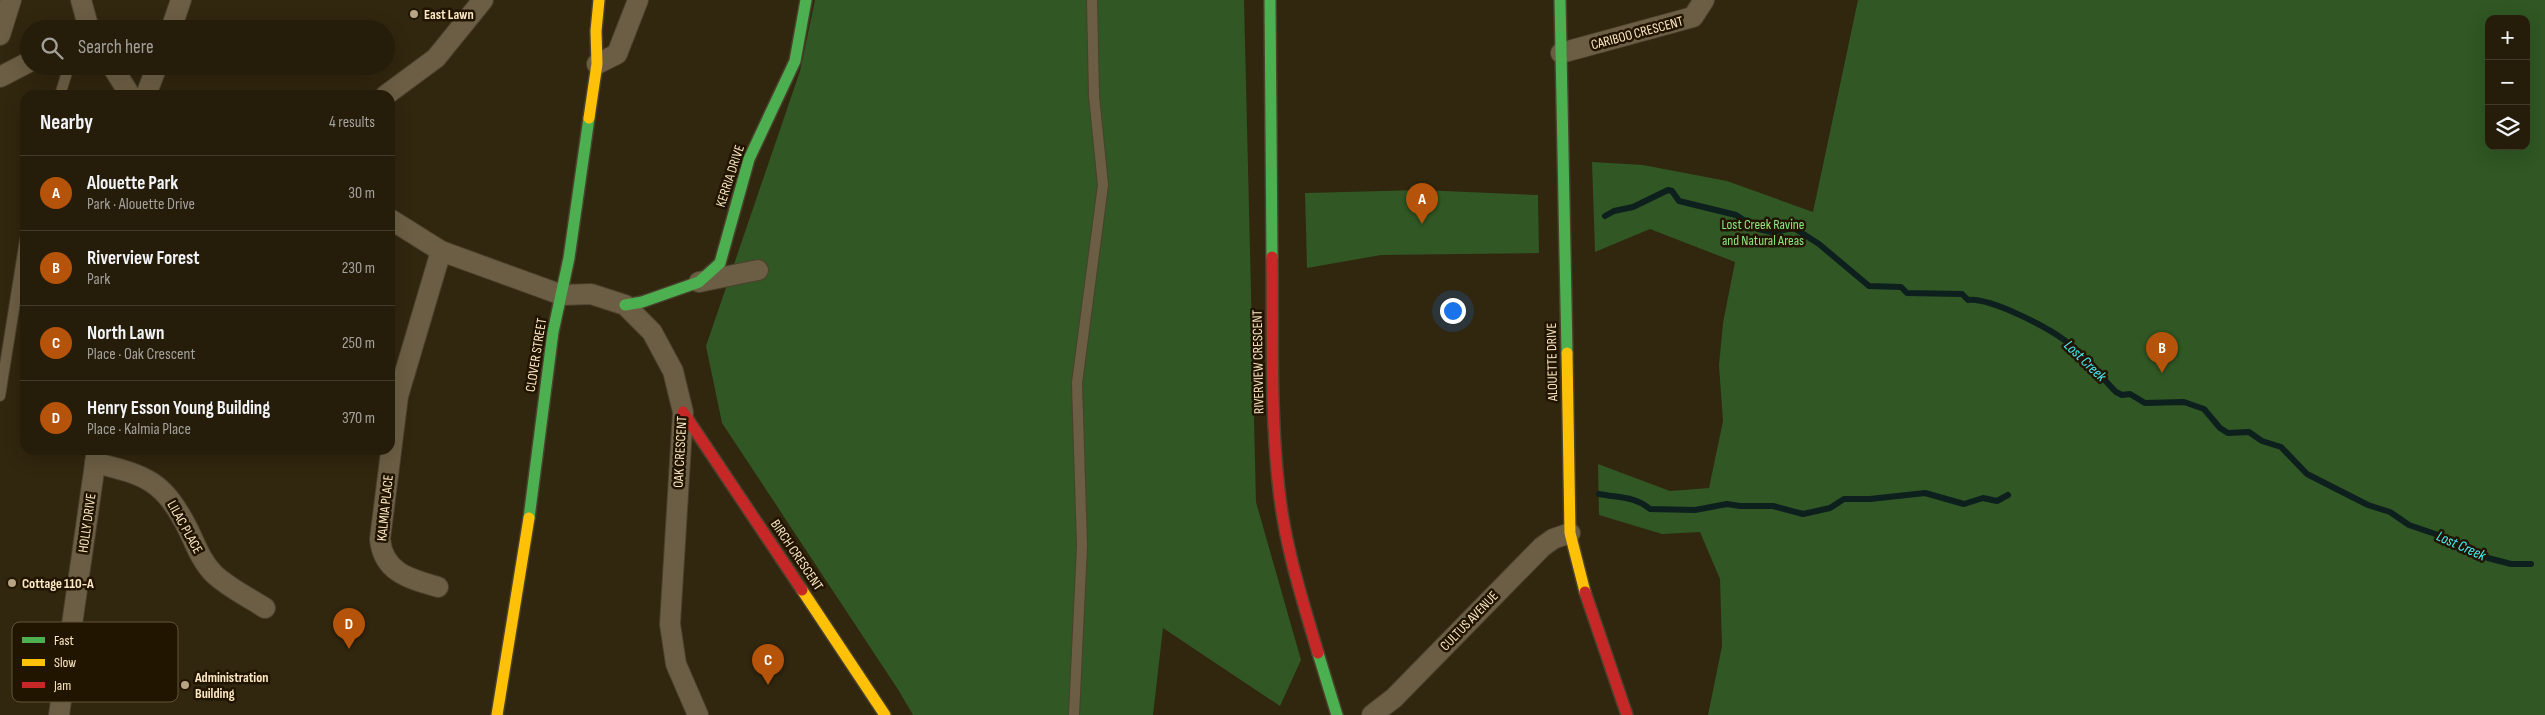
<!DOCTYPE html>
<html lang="en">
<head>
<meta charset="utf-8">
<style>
  :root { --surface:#251c0a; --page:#2d2513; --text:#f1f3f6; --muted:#a3a19c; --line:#423a2b; --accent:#b45309 }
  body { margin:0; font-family:"Sofia Sans Condensed",sans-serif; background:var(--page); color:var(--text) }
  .controls { position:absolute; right:15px; top:15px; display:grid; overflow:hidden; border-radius:10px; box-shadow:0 5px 20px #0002 }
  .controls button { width:45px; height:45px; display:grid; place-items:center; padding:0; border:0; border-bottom:1px solid var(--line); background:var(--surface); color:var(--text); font:25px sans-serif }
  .you { position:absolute; left:1452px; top:310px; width:18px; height:18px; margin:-12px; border:4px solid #fff; border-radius:50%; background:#1a73e8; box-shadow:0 0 0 8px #1a73e833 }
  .badge { display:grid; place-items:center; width:32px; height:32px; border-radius:50%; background:var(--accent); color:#fff; font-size:16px; font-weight:700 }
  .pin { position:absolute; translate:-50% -41px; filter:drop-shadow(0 1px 2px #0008) }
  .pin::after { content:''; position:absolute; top:26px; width:18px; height:15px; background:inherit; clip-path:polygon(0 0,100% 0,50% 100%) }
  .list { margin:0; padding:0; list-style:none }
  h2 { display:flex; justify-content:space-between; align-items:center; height:65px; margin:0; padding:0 20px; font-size:21px }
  h2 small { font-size:16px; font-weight:400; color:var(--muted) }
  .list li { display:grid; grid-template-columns:32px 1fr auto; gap:15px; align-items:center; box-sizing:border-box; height:75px; padding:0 20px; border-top:1px solid var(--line) }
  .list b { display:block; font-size:19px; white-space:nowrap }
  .list p { margin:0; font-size:16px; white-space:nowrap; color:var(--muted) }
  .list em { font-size:16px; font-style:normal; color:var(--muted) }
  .icon { flex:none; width:28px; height:28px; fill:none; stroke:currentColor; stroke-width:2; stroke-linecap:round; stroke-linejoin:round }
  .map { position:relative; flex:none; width:2545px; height:715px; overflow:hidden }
  .search { position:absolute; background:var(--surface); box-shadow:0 5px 20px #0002; left:20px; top:20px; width:375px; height:55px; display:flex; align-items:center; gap:12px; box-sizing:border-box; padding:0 18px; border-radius:28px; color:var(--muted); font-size:19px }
  .panel { position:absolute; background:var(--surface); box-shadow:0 5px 20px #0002; left:20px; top:90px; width:375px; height:365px; border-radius:15px }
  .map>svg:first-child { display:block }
  .green { fill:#305724; fill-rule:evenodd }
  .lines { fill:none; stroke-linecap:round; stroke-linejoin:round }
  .stream { stroke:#0d201e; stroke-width:6 }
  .lane-casing { stroke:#49402d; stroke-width:12 }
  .street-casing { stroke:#49402d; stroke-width:22 }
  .fast-casing { stroke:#49402d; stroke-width:14 }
  .slow-casing { stroke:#49402d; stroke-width:14 }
  .jam-casing { stroke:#49402d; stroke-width:14 }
  .lane { stroke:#6c5e44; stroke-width:10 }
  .street { stroke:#6c5e44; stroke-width:20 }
  .fast { stroke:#4caf50; stroke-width:11 }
  .slow { stroke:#ffc107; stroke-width:11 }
  .jam { stroke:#c62828; stroke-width:11 }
  .poi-dot { fill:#b6a484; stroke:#211500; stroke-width:2 }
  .labels { text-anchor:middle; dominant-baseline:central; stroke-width:5; stroke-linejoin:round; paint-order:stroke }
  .poi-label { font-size:14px; font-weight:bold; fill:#fde8c4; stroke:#211500; text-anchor:start }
  .street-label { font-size:14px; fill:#fde8c4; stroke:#211500 }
  .park-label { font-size:14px; fill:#8ce87c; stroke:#211500 }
  .water-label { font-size:15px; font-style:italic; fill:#44f0fa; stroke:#211500 }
  .key { fill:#211500; stroke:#63543b; stroke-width:1 }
  .key-label { font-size:14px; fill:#fde8c4 }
</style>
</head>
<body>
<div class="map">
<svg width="2545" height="715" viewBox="0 0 2545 715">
  <rect width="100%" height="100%" fill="#31260e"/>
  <g class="green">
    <polygon points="815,0 1244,0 1256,502 1301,660 1280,706 1163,628 1153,715 913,715 899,691 722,423 706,346 800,71"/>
    <path d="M1858,0H2545V715H1708L1722,646L1720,579L1700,532L1662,534L1599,515L1598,464L1670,491L1709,488L1723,421L1719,365L1723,323L1735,262L1650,229L1595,252L1592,162L1643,165L1727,181L1813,212ZM2489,19H2526V146H2489Z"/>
    <polygon points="1421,190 1538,195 1539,253 1381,255 1307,268 1305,193"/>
  </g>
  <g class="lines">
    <g class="stream">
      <path d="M1605,216L1614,211L1633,207L1668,190L1672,191L1679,201L1736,215L1758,229L1772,232L1794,228L1819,244L1869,286L1901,287L1907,293L1962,294L1968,300C1990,297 2049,328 2067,342C2085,355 2100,376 2116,392L2122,395L2130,394L2145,403L2184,402L2204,409L2220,428L2228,433L2249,432L2262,441L2281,447L2307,474L2368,505L2390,512L2409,525L2450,539L2471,552L2488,558L2511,564H2531"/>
      <path d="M1599,494C1619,498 1634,496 1650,509L1695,510L1727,504L1740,506H1773L1803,514L1830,508L1844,499H1870L1925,493L1964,504L1983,498L1997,501L2008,495"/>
    </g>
    <defs>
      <g id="lane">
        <polyline points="60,95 69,66"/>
        <polyline points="0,396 25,240"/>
        <polyline points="1074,715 1082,546 1077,383 1103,185 1094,96 1092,0"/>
      </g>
      <g id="street">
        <polyline points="81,0 89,29"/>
        <polyline points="171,29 181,0"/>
        <polyline points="0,35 11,0"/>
        <polyline points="1561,53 1693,17 1704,0"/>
        <polyline points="597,64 617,54 638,0"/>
        <polyline points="112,66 130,95"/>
        <polyline points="0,77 29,62"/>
        <polyline points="146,95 157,66"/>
        <polyline points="386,95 436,58 483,0"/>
        <polyline points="390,219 441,251 562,295 591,294 625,305 652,332 673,371 683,412 670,624 676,664 698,715"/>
        <polyline points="699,282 758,270"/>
        <path d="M95,463C147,475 164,481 189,531C196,546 202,562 214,574C229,588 248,597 265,608"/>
        <path d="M438,587C411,579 383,573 380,539L398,396L441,251"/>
        <polyline points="59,715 97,450"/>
        <polyline points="1372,715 1394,698 1542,547 1553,539 1570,533"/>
      </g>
      <g id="fast">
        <polyline points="1270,0 1272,257"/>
        <polyline points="1560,0 1567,353"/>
        <polyline points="625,305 642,302 699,282 720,263 749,159 795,61 806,0"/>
        <polyline points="529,518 553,332 569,258 589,118"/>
        <polyline points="1318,653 1337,715"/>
      </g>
      <g id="slow">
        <polyline points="589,118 597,64 596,31 599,0"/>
        <polyline points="1567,353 1570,533 1585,592"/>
        <polyline points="802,590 885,715"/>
        <polyline points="497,715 529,518"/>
      </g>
      <g id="jam">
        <path d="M1272,257C1273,334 1270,412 1279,490C1285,546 1302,599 1318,653"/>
        <polyline points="683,412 802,590"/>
        <polyline points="1585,592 1627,715"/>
      </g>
    </defs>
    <use href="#lane" class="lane-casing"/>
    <use href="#street" class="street-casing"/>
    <use href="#fast" class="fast-casing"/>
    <use href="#slow" class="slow-casing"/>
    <use href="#jam" class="jam-casing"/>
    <use href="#lane" class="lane"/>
    <use href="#street" class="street"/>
    <use href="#fast" class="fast"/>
    <use href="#slow" class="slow"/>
    <use href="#jam" class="jam"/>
  </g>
  <g class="poi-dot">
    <circle cx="414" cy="14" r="5"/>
    <circle cx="12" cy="583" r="5"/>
    <circle cx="185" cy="685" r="5"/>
  </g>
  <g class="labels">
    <g class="poi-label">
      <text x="424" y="14">East Lawn</text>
      <text x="22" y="583">Cottage 110-A</text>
      <text x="195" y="677">Administration<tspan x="195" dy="16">Building</tspan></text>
    </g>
    <g class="street-label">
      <text transform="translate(1637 33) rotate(-15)">CARIBOO CRESCENT</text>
      <text transform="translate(730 176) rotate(-72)">KERRIA DRIVE</text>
      <text transform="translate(536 355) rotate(-81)">CLOVER STREET</text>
      <text transform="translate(1258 362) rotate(-91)">RIVERVIEW CRESCENT</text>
      <text transform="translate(1552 362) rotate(-91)">ALOUETTE DRIVE</text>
      <text transform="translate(680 452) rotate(-87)">OAK CRESCENT</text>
      <text transform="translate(385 508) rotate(-84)">KALMIA PLACE</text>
      <text transform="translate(87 523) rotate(-82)">HOLLY DRIVE</text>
      <text transform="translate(185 527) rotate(61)">LILAC PLACE</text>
      <text transform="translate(797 555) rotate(56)">BIRCH CRESCENT</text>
      <text transform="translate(1469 621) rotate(-46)">CULTUS AVENUE</text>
    </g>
    <g class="park-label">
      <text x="1763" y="224">Lost Creek Ravine<tspan x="1763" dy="16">and Natural Areas</tspan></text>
    </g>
    <g class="water-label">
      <text transform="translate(2085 361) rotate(44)">Lost Creek</text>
      <text transform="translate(2461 546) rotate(24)">Lost Creek</text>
    </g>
  </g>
  <rect x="12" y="622" width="166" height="80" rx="8" class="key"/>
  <rect x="22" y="637" width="23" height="6" fill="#4caf50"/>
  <rect x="22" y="659" width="23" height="7" fill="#ffc107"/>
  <rect x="22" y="682" width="23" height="6" fill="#c62828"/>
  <g class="key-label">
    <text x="54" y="645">Fast</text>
    <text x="54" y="667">Slow</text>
    <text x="54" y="690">Jam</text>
  </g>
</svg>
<div class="controls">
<button>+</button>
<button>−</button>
<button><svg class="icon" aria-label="layers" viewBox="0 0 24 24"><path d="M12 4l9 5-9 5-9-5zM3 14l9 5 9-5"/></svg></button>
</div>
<div class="you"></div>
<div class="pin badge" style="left:1422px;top:224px">A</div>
<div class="pin badge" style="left:2162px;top:373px">B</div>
<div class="pin badge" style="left:768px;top:685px">C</div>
<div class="pin badge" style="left:349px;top:649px">D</div>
<div class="search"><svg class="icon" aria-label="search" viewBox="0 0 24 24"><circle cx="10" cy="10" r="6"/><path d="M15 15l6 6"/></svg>Search here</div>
<section class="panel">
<h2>Nearby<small>4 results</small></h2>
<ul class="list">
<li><span class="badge">A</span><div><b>Alouette Park</b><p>Park · Alouette Drive</p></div><em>30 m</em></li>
<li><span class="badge">B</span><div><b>Riverview Forest</b><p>Park</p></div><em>230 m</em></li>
<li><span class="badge">C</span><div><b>North Lawn</b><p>Place · Oak Crescent</p></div><em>250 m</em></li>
<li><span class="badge">D</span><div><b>Henry Esson Young Building</b><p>Place · Kalmia Place</p></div><em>370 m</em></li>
</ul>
</section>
</div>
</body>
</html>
